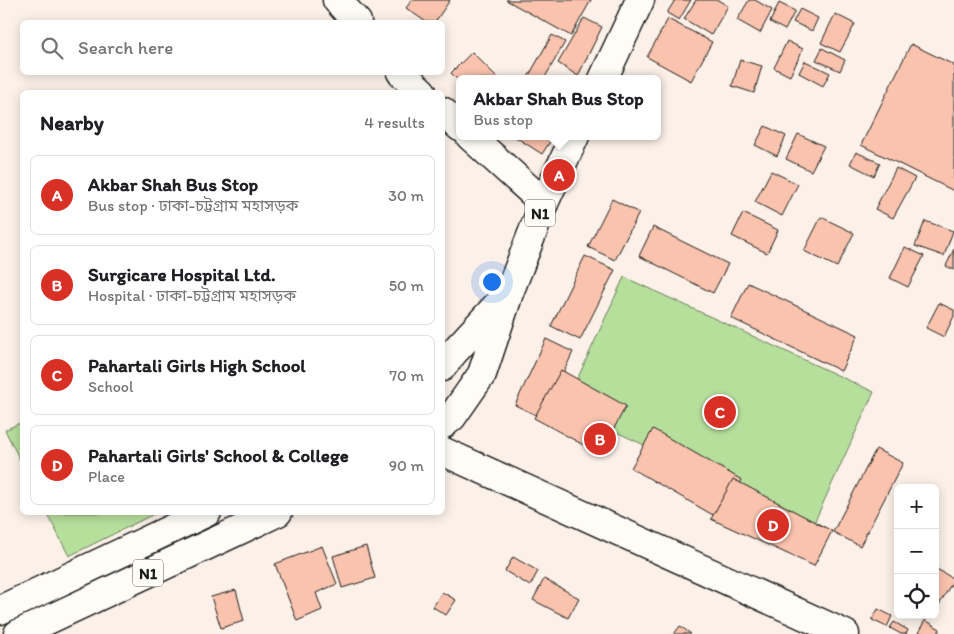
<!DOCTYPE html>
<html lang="en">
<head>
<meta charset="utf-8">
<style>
  :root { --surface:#fff; --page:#f2f2f2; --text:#202124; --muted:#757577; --line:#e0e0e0; --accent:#d93025 }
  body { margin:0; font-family:Itim,"Noto Sans Bengali",sans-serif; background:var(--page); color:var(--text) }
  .controls { position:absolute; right:15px; bottom:15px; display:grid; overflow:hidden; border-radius:8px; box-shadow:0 2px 12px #0003 }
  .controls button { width:45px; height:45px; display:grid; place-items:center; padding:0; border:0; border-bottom:1px solid var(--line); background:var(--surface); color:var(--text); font:25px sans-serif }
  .you { position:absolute; left:491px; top:281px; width:18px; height:18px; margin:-12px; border:4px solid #fff; border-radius:50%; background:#1a73e8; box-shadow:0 0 0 8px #1a73e833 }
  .badge { display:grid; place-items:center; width:32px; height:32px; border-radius:50%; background:var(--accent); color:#fff; font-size:16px; font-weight:700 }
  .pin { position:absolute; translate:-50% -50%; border:2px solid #fff; box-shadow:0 1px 5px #0006 }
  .popup { position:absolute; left:456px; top:75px; width:205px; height:65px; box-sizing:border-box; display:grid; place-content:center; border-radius:8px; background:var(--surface); filter:drop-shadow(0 1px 4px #0005); font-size:16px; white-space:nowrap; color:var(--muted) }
  .popup b { font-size:19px; color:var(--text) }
  .popup::after { content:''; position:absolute; left:50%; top:100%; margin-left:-10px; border:10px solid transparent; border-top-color:var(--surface) }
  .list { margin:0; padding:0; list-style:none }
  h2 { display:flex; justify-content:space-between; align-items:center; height:65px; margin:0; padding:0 20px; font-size:21px }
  h2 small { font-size:16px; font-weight:400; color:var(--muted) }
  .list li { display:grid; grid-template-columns:32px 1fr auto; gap:15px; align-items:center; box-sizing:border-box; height:80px; margin:0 10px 10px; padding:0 10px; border:1px solid var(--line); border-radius:8px }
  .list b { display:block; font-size:19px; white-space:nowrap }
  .list p { margin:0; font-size:16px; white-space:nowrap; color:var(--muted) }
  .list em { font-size:16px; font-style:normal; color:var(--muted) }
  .icon { flex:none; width:28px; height:28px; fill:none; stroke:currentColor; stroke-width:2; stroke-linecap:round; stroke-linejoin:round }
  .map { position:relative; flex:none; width:954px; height:634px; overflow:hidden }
  .search { position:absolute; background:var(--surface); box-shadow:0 2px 12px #0003; left:20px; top:20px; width:425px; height:55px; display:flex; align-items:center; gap:12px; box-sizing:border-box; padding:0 18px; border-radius:8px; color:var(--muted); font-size:19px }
  .panel { position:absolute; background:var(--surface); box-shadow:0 2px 12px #0003; left:20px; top:90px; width:425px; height:425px; border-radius:8px }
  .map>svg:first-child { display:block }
  .green { fill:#b6df9c; stroke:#697e5c }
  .building { fill:#fac3ae; stroke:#1c1c1c }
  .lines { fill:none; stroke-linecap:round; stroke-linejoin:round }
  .minor-casing { stroke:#1c1c1c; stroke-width:31 }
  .major-casing { stroke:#1c1c1c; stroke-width:31 }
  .highway-casing { stroke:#1c1c1c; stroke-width:31 }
  .minor { stroke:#fdfcf7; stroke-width:28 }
  .major { stroke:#fdfcf7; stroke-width:28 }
  .highway { stroke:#fdfcf7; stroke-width:28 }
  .labels { text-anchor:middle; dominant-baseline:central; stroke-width:5; stroke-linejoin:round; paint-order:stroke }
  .shield { fill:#fdfcf7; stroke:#605f5e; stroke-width:1 }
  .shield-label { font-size:16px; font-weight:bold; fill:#1c1c1c }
</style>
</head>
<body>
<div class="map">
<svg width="954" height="634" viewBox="0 0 954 634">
  <rect width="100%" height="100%" fill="#fcf1e8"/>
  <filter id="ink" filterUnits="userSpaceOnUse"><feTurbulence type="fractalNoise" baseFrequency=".02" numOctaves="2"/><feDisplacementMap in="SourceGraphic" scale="10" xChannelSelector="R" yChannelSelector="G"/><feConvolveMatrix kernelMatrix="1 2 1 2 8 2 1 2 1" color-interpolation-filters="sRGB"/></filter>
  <g filter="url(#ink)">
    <g class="green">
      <polygon points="624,277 874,392 814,523 564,408"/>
      <polygon points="22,422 22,464 5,430"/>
      <polygon points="47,513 156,513 69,556"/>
    </g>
    <g class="building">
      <polygon points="412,0 450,0 435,22 426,22 406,8"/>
      <polygon points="506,0 591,0 571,36"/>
      <polygon points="675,0 691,0 679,20 667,13"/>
      <polygon points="696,0 718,0 728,6 711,35 684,19"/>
      <polygon points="749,0 755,0 772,10 760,33 737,20"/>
      <polygon points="779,3 795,11 785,30 770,22"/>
      <polygon points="800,9 818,18 812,31 793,22"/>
      <polygon points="835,14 855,24 840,52 821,43"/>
      <polygon points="584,18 602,27 578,76 558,63"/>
      <polygon points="668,19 712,42 691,81 647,57"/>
      <polygon points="552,35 565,42 544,79 527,79"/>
      <polygon points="787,41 803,49 790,76 774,68"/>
      <polygon points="911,44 954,65 954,191 861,145"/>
      <polygon points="822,48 845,60 840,71 816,60"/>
      <polygon points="472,52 499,79 460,79 460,82 451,73"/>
      <polygon points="740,60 762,66 754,93 732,86"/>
      <polygon points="805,61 830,73 823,86 799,73"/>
      <polygon points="765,126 786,136 777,156 755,145"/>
      <polygon points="798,134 824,146 811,171 786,159"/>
      <polygon points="514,136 545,136 551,140 542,154"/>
      <polygon points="856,152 880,163 874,176 850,164"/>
      <polygon points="896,168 915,178 893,218 875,209"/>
      <polygon points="771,171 798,184 782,216 755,202"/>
      <polygon points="612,199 639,213 615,260 588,247"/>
      <polygon points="743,213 778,230 767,253 732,236"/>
      <polygon points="821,217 854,233 837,267 804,251"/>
      <polygon points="925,221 953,231 944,256 915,246"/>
      <polygon points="653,227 728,264 713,293 639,256"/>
      <polygon points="905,247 924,256 908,287 890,278"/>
      <polygon points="954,249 954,270 946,266"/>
      <polygon points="585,256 615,270 580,340 551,326"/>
      <polygon points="748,283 858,335 841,371 731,318"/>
      <polygon points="939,303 954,310 954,316 944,337 926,328"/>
      <polygon points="546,339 573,352 542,418 515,405"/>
      <polygon points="561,370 626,406 600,454 534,418"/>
      <polygon points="653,429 742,480 720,519 631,468"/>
      <polygon points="876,449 903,463 860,546 833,532"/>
      <polygon points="733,479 832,531 814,566 711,519"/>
      <polygon points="322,546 337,584 316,593 322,610 297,621 275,564"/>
      <polygon points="366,546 375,578 342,588 333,556"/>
      <polygon points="513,557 538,571 530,586 505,571"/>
      <polygon points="935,568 954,579 935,612"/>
      <polygon points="544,579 579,598 568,618 533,600"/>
      <polygon points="236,590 244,621 221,628 211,597"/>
      <polygon points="442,592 456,600 446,615 433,607"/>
      <polygon points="878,609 892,616 887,627 872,620"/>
      <polygon points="925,620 940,629 938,634 918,633"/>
      <polygon points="894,622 908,630 906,634 901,634 890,628"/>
      <polygon points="680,626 691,634 674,634"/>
    </g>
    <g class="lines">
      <defs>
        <g id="minor">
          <polyline points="337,0 357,22"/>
          <polyline points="401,72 422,92"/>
          <polyline points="442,111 460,127"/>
          <polyline points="470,136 544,203"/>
        </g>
        <polyline id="major" points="442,451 845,634"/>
        <g id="highway">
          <polyline points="603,79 640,0"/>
          <polyline points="442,367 453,353 503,299"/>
          <polyline points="442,425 452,417 482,374 509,293 544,203 575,136"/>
          <polyline points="0,610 207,512"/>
          <polyline points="18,634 278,512"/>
        </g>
      </defs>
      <use href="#minor" class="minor-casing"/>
      <use href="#major" class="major-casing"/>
      <use href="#highway" class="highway-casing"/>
      <use href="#minor" class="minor"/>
      <use href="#major" class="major"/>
      <use href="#highway" class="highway"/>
    </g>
  </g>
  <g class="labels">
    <g class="shield">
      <rect x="525" y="199.5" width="30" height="27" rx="4"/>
      <rect x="133" y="559.5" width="30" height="27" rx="4"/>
    </g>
    <g class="shield-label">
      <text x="540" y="213">N1</text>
      <text x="148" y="573">N1</text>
    </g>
  </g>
</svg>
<div class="controls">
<button>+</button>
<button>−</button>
<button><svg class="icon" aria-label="locate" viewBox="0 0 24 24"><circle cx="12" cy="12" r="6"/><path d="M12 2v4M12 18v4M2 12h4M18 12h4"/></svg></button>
</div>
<div class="you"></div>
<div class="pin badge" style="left:559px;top:175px">A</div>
<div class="popup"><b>Akbar Shah Bus Stop</b>Bus stop</div>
<div class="pin badge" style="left:600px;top:439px">B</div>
<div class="pin badge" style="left:720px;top:412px">C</div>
<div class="pin badge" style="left:773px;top:525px">D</div>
<div class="search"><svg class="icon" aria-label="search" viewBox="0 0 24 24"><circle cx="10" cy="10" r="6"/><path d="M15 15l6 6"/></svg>Search here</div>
<section class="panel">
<h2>Nearby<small>4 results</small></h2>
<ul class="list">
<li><span class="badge">A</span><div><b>Akbar Shah Bus Stop</b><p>Bus stop · ঢাকা-চট্টগ্রাম মহাসড়ক</p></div><em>30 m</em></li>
<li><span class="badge">B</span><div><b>Surgicare Hospital Ltd.</b><p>Hospital · ঢাকা-চট্টগ্রাম মহাসড়ক</p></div><em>50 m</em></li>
<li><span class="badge">C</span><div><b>Pahartali Girls High School</b><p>School</p></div><em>70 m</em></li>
<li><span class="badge">D</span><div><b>Pahartali Girls' School &amp; College</b><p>Place</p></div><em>90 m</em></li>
</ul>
</section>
</div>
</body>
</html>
